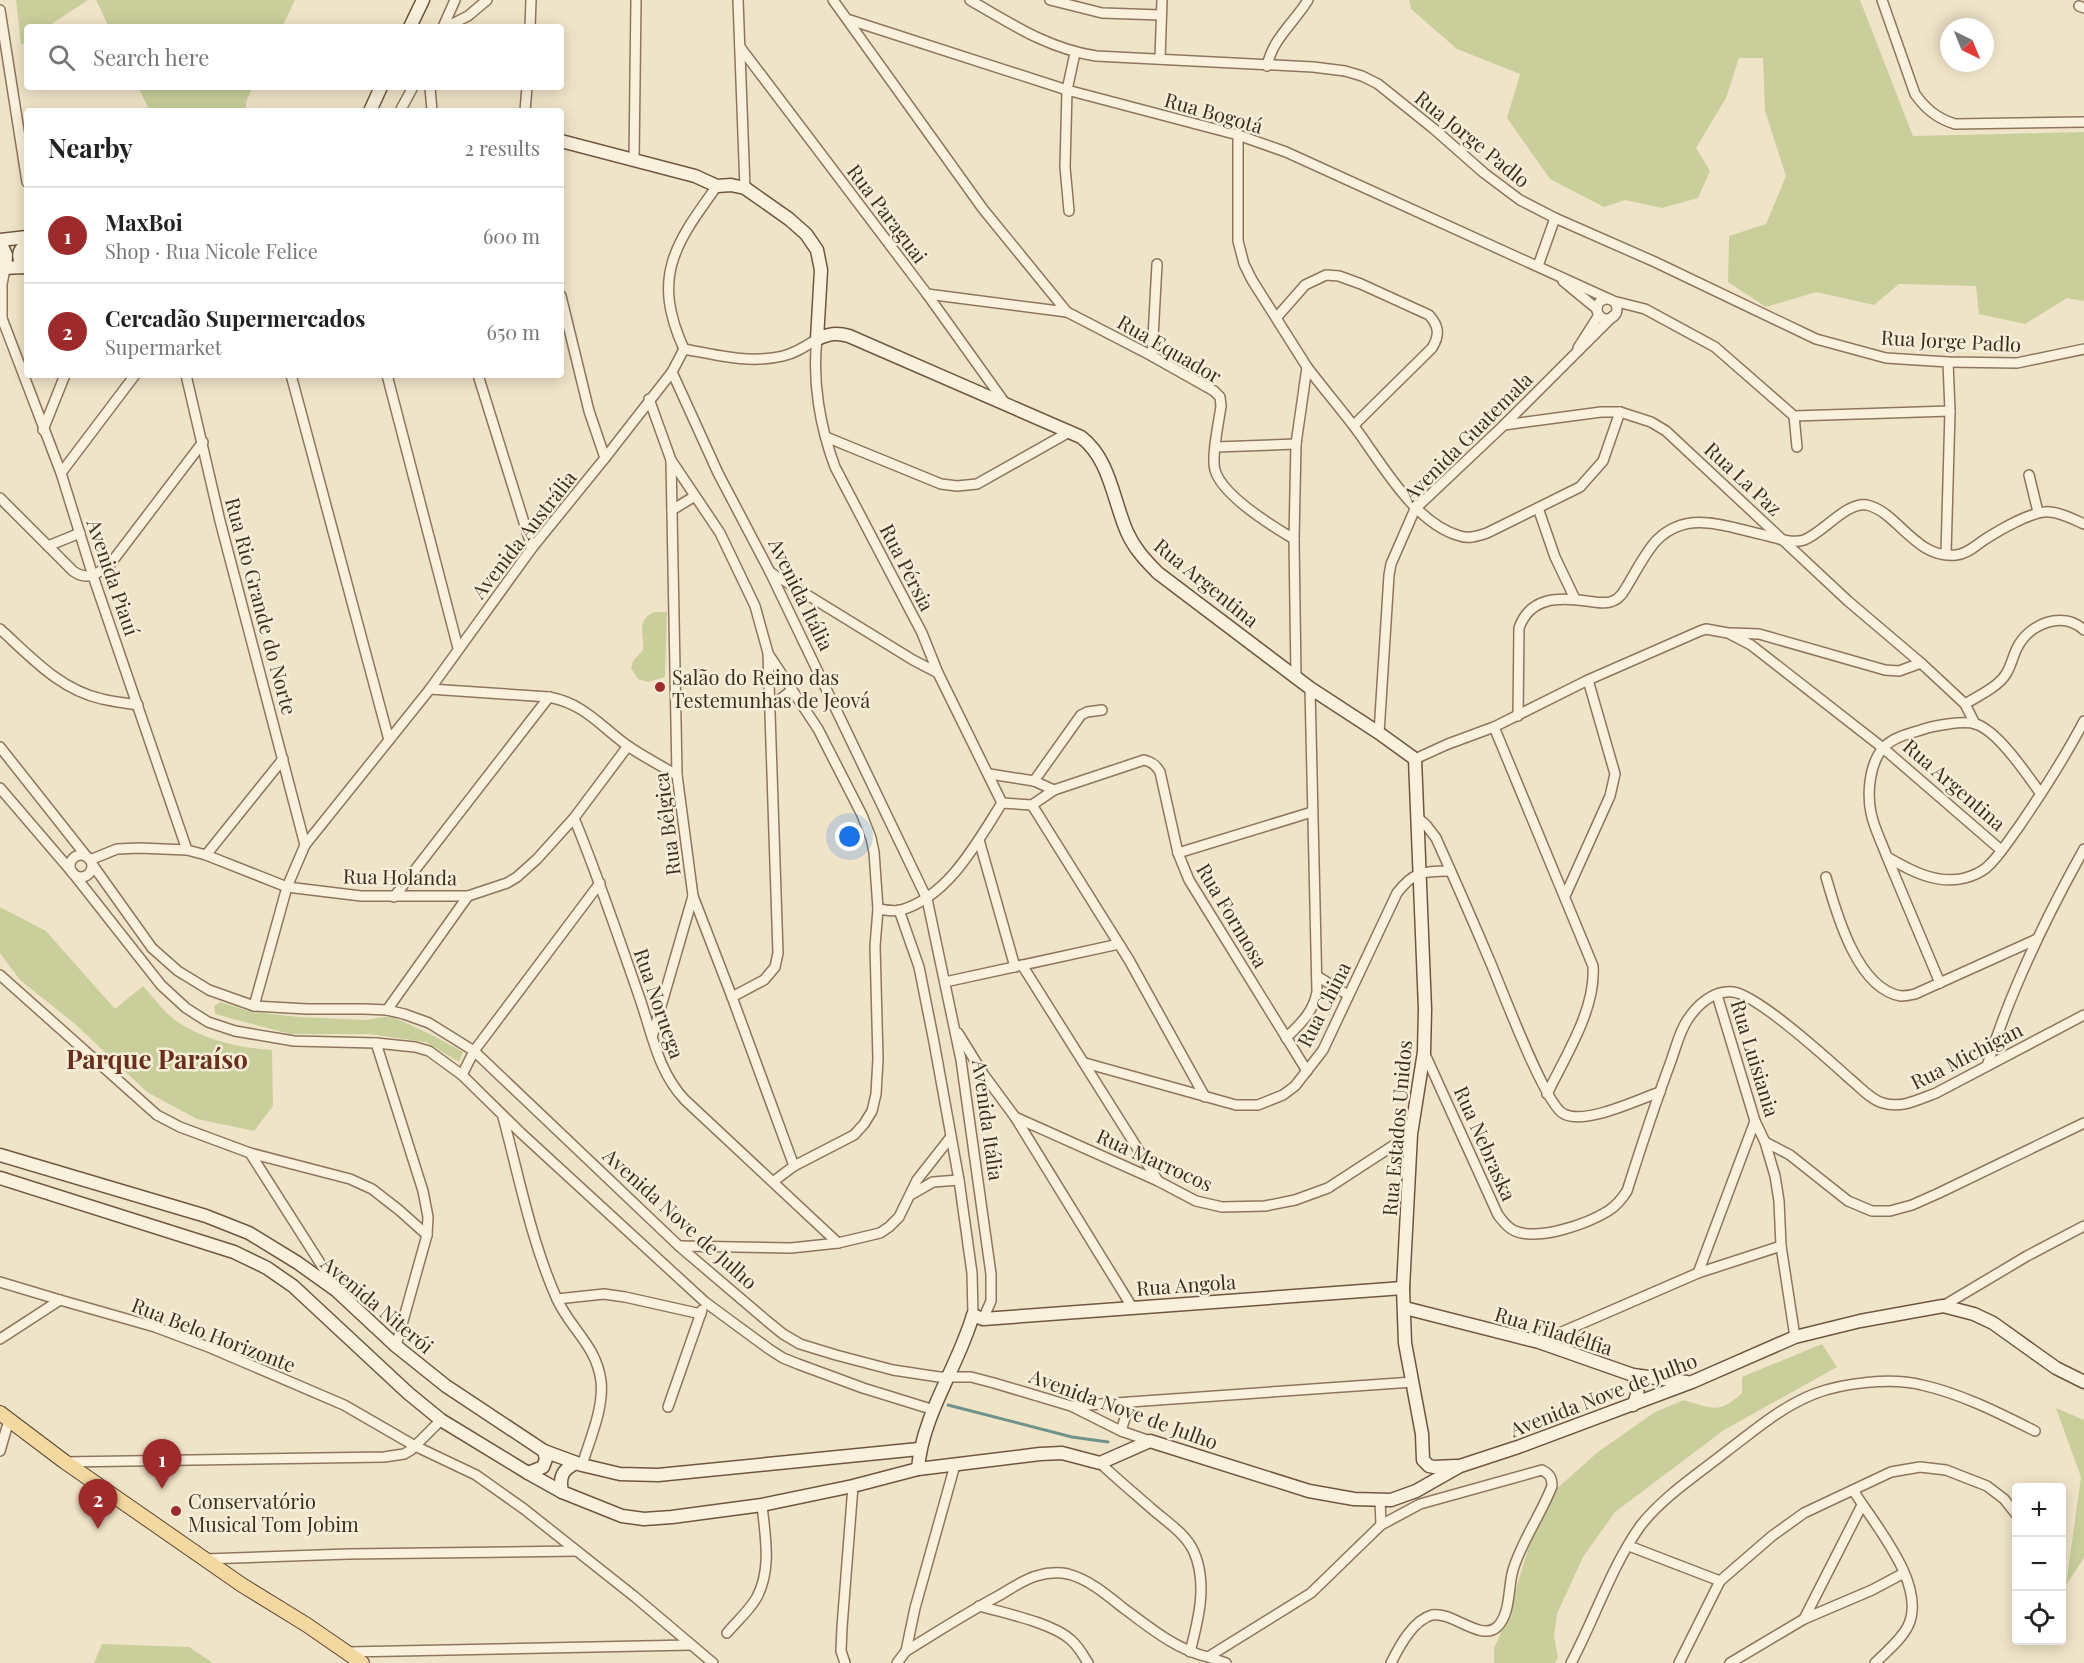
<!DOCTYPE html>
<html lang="en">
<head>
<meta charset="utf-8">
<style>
  :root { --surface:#fff; --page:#f6f6f6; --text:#222; --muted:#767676; --line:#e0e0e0; --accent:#9e2a2b }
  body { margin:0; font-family:"Playfair Display",serif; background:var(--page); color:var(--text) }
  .controls { position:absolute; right:18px; bottom:18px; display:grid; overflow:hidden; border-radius:6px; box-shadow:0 3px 15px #0003 }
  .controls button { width:54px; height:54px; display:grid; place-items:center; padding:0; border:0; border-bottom:2px solid var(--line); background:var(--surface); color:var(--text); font:30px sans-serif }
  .compass { position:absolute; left:1940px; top:18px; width:54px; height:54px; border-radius:50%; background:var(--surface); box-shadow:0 3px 15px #0003; rotate:137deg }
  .you { position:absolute; left:850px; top:837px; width:21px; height:21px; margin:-15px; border:4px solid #fff; border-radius:50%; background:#1a73e8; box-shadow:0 0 0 9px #1a73e833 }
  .badge { display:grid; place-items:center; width:39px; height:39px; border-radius:50%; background:var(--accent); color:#fff; font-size:20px; font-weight:700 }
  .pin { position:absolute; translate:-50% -50px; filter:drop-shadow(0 2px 3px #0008) }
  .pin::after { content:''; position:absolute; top:32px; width:21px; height:18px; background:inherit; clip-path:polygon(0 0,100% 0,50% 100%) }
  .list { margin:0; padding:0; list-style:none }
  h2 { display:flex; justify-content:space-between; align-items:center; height:78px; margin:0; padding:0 24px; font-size:26px }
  h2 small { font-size:20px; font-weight:400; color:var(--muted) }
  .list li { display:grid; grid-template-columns:39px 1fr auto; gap:18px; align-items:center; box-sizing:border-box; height:96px; padding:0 24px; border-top:2px solid var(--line) }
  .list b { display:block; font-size:22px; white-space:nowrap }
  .list p { margin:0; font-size:20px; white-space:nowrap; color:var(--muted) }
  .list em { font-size:20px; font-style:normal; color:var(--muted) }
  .icon { flex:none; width:33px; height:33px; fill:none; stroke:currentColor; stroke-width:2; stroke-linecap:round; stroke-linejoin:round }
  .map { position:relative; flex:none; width:2084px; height:1663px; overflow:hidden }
  .search { position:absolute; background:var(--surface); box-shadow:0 3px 15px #0003; left:24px; top:24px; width:540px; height:66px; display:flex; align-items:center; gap:15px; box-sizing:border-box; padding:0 21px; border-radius:6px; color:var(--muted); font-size:22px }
  .panel { position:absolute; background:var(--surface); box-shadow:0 3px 15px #0003; left:24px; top:108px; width:540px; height:270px; border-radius:6px }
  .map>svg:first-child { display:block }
  .green { fill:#c9cf9b }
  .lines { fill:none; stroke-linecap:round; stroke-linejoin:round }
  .stream { stroke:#6f938a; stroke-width:3 }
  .minor-casing { stroke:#8d765c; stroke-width:12 }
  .secondary-casing { stroke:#6f573f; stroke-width:15 }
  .primary-casing { stroke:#5b4430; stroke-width:16 }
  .minor { stroke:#faf1dc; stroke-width:9 }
  .secondary { stroke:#faf1dc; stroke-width:12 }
  .primary { stroke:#f3d9a0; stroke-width:14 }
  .poi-dot { fill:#9e2a2b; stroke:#f7eed8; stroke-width:2 }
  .labels { text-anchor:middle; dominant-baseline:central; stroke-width:5; stroke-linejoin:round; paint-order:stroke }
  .street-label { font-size:20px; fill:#3d2e20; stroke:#f7eed8 }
  .poi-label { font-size:20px; fill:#3d2e20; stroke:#f7eed8; text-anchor:start }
  .district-label { font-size:26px; font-weight:bold; fill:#6b2e1e; stroke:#f7eed8 }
</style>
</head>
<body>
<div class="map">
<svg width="2084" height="1663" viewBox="0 0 2084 1663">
  <rect width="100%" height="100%" fill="#f0e4c8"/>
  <g class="green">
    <polygon points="16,0 88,0 47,27 27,27 27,41 21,45"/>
    <polygon points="96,0 295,0 282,27 109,27"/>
    <polygon points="1409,0 1860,0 1913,136 2084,132 2084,301 2067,298 2025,324 1979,314 1976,286 1899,284 1874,305 1816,292 1766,307 1728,282 1729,236 1766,224 1786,176 1765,111 1763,58 1739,58 1726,98 1696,148 1710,171 1698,198 1662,208 1625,200 1604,207 1550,179 1507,118 1520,74 1457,49 1411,9"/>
    <polygon points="138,87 253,87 247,99 245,111 150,111"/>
    <path d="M654,612H667L665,677L648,682L638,679L631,668L633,661L643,650C644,632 636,621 654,612Z"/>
    <path d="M0,907L46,931L115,1009L143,986C153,997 163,1011 175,1020C203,1040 239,1048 272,1050L273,1106L254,1131L197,1119L147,1092L75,1024L20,980L0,953Z"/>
    <polygon points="220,1002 252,1012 300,1017 365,1020 391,1016 432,1035 463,1052 459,1062 426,1042 369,1034 290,1034 215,1014 214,1006"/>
    <path d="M1822,1344L1837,1367L1724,1430L1615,1512L1583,1557L1557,1614L1554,1636L1558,1657L1555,1663H1494V1648L1505,1624L1532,1537L1554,1491L1598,1452L1655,1412L1684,1400C1712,1408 1718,1415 1742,1393V1377Z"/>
    <polygon points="2056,1408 2084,1420 2084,1558 2066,1585 2081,1477"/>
    <polygon points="102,1644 189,1647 213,1663 94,1663"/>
  </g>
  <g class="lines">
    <polyline class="stream" points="948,1405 1072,1437 1108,1442"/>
    <defs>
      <g id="minor">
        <polyline points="738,0 745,188"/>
        <polyline points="833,0 983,209 1067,312"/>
        <path d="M970,0C1011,24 1049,49 1096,56L1313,67L1345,71L1362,76L1378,84L1434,129L1484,173L1520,200L1555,218L1655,262L1816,339L1886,358L1948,362L2017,363L2084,349"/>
        <polyline points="1050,0 1102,13 1161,15"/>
        <path d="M1882,0L1915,94C1926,109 1936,118 1955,124L2084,122"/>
        <polyline points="2079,6 2084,8"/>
        <polyline points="0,10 27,182"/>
        <polyline points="850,20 1067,90 1238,135 1286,152 1609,299"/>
        <polyline points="443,27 455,0"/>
        <polyline points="446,27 468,16 487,0"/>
        <polyline points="530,27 531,0"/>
        <polyline points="740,47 927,294 1005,403"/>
        <polyline points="1160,59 1162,0"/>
        <path d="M1267,66C1273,38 1294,23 1308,0"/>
        <polyline points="430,87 432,111"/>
        <polyline points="400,111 413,87"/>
        <polyline points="525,111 527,87"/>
        <polyline points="1238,135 1238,241 1244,264 1252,280 1307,367 1296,444 1294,539 1296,677"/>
        <polyline points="634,160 636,0"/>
        <polyline points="1069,211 1065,167 1067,90 1075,53"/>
        <polyline points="1538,266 1555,218"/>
        <polyline points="1563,281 1597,309"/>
        <path d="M927,294L1067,312L1152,356L1214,391L1220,397L1221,406C1219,421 1211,457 1215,470C1222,495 1272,526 1294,539"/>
        <polyline points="561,296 589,411 605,458"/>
        <circle cx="1607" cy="309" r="10"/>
        <polyline points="1613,301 1645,309 1715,347 1794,416 1950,411"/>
        <polyline points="0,313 61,473 93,576 187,850"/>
        <path d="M1277,317L1305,285L1326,275L1339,276L1361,284L1429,315C1439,326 1440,335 1432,348L1354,425"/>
        <polyline points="2,318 2,284 5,269"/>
        <path d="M817,339C812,381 820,427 835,467L922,633L938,673L1002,803"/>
        <polyline points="1578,348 1599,315"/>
        <path d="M684,349C651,277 675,244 717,186"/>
        <path d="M684,349C716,355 751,364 783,356C796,353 806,346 817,339"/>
        <polyline points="1152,356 1157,264"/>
        <path d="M1307,367C1323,388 1340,408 1356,429C1382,464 1415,524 1460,536C1469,539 1478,536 1487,533L1580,487L1603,461L1620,412"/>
        <polyline points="672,372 718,473 770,572 927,899 961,1060 991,1274 991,1301 983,1319"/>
        <polyline points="186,375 220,521 305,845"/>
        <polyline points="291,375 389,740"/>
        <polyline points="387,375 458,648"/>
        <polyline points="478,375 532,548"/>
        <polyline points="649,399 671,460 720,533 755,606 768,653 778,953 775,967 764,980 732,997"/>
        <polyline points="1794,416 1797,447"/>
        <polyline points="1504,425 1601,412 1620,412 1651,422 1666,431 1848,601 1921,663"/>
        <polyline points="43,430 65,375"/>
        <polyline points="826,437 941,484 957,486 977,484 1071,431"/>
        <polyline points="1216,447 1296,444"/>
        <polyline points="671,460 677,775 693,896 732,997 794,1166"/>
        <polyline points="61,473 135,375"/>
        <polyline points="2029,475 2038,512"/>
        <path d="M0,498L73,571C88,582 99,573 111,563L203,442"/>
        <polyline points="1538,508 1555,557 1575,599"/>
        <polyline points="672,510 695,496"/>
        <polyline points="48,546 80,533"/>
        <polyline points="1946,554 1950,411 1948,362"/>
        <polyline points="770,572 913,660 938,673"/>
        <path d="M0,629C30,656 60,690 102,699C114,702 126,703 138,705"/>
        <polyline points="1731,633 1759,634 1885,670 1899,671 1921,663 1965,704 1975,724"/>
        <polyline points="769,655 818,729 862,815 871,838 874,852 878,909 875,946 878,1059 876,1094 872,1111 864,1124 854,1135 794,1166 774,1181"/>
        <path d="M430,689L549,697C585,704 600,726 628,746C644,757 661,766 677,775"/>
        <path d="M1965,704C1978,696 1998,687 2006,674C2011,666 2013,656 2017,648C2029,624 2062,610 2084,630"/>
        <polyline points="770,707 792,690"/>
        <path d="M1518,716L1519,628C1530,597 1558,597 1587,601C1596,602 1607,605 1615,600C1618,599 1620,596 1622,594C1632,579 1645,552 1657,540C1688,509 1727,527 1764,535C1776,538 1792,544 1804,540C1823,533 1847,501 1867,505C1898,512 1915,559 1956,555C1967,554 1975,546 1984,540C1998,531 2033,510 2050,512C2062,513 2073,519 2084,524"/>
        <path d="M1494,727L1593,966C1596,1009 1566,1055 1547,1094"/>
        <polyline points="1379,733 1389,575 1391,564 1415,509 1504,425 1613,316"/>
        <polyline points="0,747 87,857"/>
        <polyline points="1415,759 1448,744 1494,727 1588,680 1700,631 1706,629 1728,633 1751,645 1883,748 2001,850"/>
        <polyline points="990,774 1034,781 1054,790"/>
        <polyline points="1034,781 1081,715 1087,712 1102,710"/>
        <polyline points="0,788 72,872 161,985 186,1008 208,1022 235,1031 294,1041 376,1043 415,1047 429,1051 462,1075 521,1133 705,1302 769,1349 783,1358 798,1364 863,1388 934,1410"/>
        <path d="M2041,794C2027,775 1999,732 1976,724C1964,720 1932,726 1921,730C1908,734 1894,737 1884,747C1869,763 1867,794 1871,813C1874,828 1882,843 1887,857C1911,871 1937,885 1965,878C1972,876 1981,872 1986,868C1999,857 2008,841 2018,828C2042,793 2064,759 2084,721"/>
        <polyline points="1032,805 1129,960 1205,1097"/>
        <path d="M574,818C598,876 618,936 639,996C652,1033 658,1072 685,1100L838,1243"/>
        <path d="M1418,818L1426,825L1436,838C1454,878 1472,919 1489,959C1500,984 1545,1106 1564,1114C1586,1125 1637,1100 1660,1092"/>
        <polyline points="979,840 1015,967"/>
        <polyline points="1178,853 1312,812"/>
        <polyline points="206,855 283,759"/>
        <circle cx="81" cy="866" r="11"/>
        <polyline points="1887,857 1940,983"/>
        <polyline points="90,860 117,849 139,848 187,850 206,855 287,887 361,896 468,896 507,883 517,877 537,859 574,818 628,746"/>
        <polyline points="92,864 152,948 178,971 209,990 254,1006 307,1009 364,1009 387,1010 404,1014 429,1023 474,1051 679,1246 767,1321 783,1334 800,1344 836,1355 893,1370 939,1377 971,1377 994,1383 1071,1406 1121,1431 1150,1441"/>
        <path d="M1826,877C1836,912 1857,989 1901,996C1905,996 1911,995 1915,994L2037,939"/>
        <polyline points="1565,896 1610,796 1615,774 1588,680"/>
        <polyline points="394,897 549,697"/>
        <path d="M878,909C885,910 894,912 901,910C949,896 977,842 1002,803L1032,805L1054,790L1144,760C1152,762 1156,765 1160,772L1178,853L1189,880L1307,1071"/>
        <polyline points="899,910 919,967 934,1042 959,1180 972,1273 973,1315"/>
        <polyline points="1022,965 1158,1181"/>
        <polyline points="0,975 157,1115 180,1127 250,1153 350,1179 372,1189 399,1210 427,1235"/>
        <polyline points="1317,976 1348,995"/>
        <polyline points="945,982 1119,944"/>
        <polyline points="1717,995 1755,1121 1765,1142 1775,1176 1779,1201 1781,1246 1795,1337"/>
        <polyline points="254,1006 287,887 305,845 430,689 532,548 605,458 672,372 684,349"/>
        <polyline points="387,1010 468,896"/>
        <polyline points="958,1033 984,1075 1015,1117 1132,1307"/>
        <polyline points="653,1034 693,896"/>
        <path d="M1286,1038C1300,1024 1313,1013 1317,992L1310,688"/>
        <polyline points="376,1043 423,1191 428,1217 427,1235 396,1346"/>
        <path d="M1424,1052L1498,1215C1503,1221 1507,1228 1515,1231C1539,1241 1587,1224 1608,1211C1616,1206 1622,1199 1627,1191C1641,1147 1655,1104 1671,1061C1676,1047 1680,1030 1688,1019C1698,1004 1714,990 1733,992C1758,995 1829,1060 1850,1079C1860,1087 1871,1100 1883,1103C1901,1109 1920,1099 1936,1093L2084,1015"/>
        <path d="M1085,1063L1236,1105H1258L1283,1095L1295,1086L1323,1050L1397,893C1413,872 1423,871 1449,871"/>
        <path d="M1987,1066C2010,991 2045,919 2084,849"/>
        <polyline points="462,1075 474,1051 600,883"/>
        <path d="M503,1117C519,1177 531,1240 556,1297C569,1328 596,1344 601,1381C604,1408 590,1439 582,1465"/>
        <polyline points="1015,1117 1158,1181 1196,1201 1222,1207 1265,1206 1295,1200 1328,1188 1411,1134"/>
        <polyline points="1765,1142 1790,1155 1848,1201 1872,1211 1890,1211 1912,1205 1939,1193 2084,1123"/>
        <polyline points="250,1153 336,1288"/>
        <polyline points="912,1194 933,1182 959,1180"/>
        <polyline points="679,1246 791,1248 838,1243 880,1233 889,1227 899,1217 917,1180 950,1138"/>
        <polyline points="1698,1273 1755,1121"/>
        <polyline points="0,1282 60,1300"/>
        <polyline points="557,1299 604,1294 625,1297 701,1314"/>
        <polyline points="1943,1306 2027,1256 2084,1226"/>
        <polyline points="0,1339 60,1300 155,1327 211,1348 344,1405 415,1446 476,1475 524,1509 635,1597 713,1663"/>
        <polyline points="1539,1342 1698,1273 1781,1246"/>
        <polyline points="1073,1406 1413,1382"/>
        <polyline points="668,1407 702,1310"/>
        <polyline points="1121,1431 1130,1402"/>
        <polyline points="0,1451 9,1420"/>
        <polyline points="65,1462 384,1457 404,1454 411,1450 441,1420"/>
        <path d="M1100,1463C1117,1479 1135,1494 1152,1509C1167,1522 1186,1534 1194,1552C1208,1584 1198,1621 1190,1652"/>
        <path d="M1853,1490C1873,1523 1928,1585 1908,1626C1901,1640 1886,1652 1875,1663"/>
        <polyline points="1380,1500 1381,1525"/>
        <polyline points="1629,1546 1720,1581"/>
        <polyline points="205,1559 348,1554 577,1551"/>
        <path d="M979,1606C1004,1613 1053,1623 1071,1640C1079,1647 1083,1655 1088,1663"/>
        <polyline points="1804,1619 1862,1505"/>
        <path d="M727,1633C736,1622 750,1610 757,1597C772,1568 765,1536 762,1505"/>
        <path d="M906,1651C937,1632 968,1612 1000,1595C1012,1588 1023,1580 1036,1576C1046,1573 1058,1572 1068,1574C1088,1579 1106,1594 1122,1607C1149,1627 1175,1649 1208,1657L1311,1593L1381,1525L1420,1504L1542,1470C1550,1474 1552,1478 1552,1486C1541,1515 1522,1540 1513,1570C1508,1586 1511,1614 1497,1627C1481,1642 1452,1611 1432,1615C1413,1620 1399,1647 1391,1663"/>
        <polyline points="348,1652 690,1645"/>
        <polyline points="1208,1657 1226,1663"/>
        <polyline points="845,1663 841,1651 842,1627 853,1486"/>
        <polyline points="897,1663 906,1651 915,1608 955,1465"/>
        <path d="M1571,1663C1595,1618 1611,1567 1641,1525C1664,1496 1698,1474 1727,1451C1755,1430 1781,1407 1814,1394C1842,1383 1892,1377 1922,1385C1962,1394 1999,1413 2035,1431"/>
        <polyline points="1679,1663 1720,1581 1772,1536 1804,1513 1891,1472 1920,1467 1946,1470 1987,1486 2004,1499 2016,1514"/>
        <polyline points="1730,1663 1804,1619 1872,1590 1904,1573"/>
      </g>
      <g id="secondary">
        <polyline points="410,27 423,0"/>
        <polyline points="370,111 381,87"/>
        <path d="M561,141L695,176L717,186L731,185L745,188L789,219L806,234L817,250L821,270L817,339C829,334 836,332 849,336L1081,437C1110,459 1113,500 1127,532C1134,548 1145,560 1158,573L1310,688L1379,733L1415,759L1425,1009L1424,1052L1411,1134L1403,1288L1405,1343L1422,1434L1423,1460L1429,1466L1434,1467L1456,1466"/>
        <polyline points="0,240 27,237"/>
        <polyline points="0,242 6,255 5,269"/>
        <path d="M22,267C19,258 16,250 27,245"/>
        <polyline points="0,268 27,267"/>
        <polyline points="0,1155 206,1216 249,1233 298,1263 337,1291 396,1346 446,1386 544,1451 582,1465 620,1474 658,1475 919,1449"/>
        <polyline points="0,1178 234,1252 267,1268 293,1286 408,1393 441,1420 528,1473 562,1492 622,1516 644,1519 672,1517 762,1505 853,1486 918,1469 1040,1454 1062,1453 1100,1463 1150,1441 1309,1491 1354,1499 1391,1500 1416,1491 1460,1466 1518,1447 1692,1382 1795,1337 1860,1321 1943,1306 1974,1314 1993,1323 2056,1368 2084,1382"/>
        <polyline points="1405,1308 1539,1342 1633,1375 1687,1382"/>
        <path d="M1633,1405C1639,1393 1639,1387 1633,1375"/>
        <path d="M918,1469C922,1415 958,1367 973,1315L983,1319L1403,1288"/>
        <polyline points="528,1473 543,1467 546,1459 544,1451"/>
        <path d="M562,1492C559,1477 562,1470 576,1463"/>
      </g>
      <polyline id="primary" points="0,1413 65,1462 242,1585 307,1625 362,1663"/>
    </defs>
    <use href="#minor" class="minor-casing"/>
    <use href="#secondary" class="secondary-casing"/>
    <use href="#primary" class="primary-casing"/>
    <use href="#minor" class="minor"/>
    <use href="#secondary" class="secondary"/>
    <use href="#primary" class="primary"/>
  </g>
  <g class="poi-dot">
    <circle cx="660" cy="687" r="6"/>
    <circle cx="176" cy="1511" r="6"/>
  </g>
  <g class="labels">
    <g class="street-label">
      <text transform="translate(1214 112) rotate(16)">Rua Bogotá</text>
      <text transform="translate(1473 138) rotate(39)">Rua Jorge Padlo</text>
      <text transform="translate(888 213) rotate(53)">Rua Paraguai</text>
      <text transform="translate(1951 340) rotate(3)">Rua Jorge Padlo</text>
      <text transform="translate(1170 348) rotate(30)">Rua Equador</text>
      <text transform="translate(1467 436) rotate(-45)">Avenida Guatemala</text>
      <text transform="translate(1744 478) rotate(43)">Rua La Paz</text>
      <text transform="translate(523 534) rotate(-52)">Avenida Austrália</text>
      <text transform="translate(908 567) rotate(63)">Rua Pérsia</text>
      <text transform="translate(114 577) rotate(71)">Avenida Piauí</text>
      <text transform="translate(1207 582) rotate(39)">Rua Argentina</text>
      <text transform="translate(802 594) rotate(64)">Avenida Itália</text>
      <text transform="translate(262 606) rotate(75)">Rua Rio Grande do Norte</text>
      <text transform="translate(1955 784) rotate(41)">Rua Argentina</text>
      <text transform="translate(666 824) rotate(-97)">Rua Bélgica</text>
      <text transform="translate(400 876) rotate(1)">Rua Holanda</text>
      <text transform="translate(1233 915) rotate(59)">Rua Formosa</text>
      <text transform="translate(660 1003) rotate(71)">Rua Noruega</text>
      <text transform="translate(1323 1004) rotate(-63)">Rua China</text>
      <text transform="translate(1966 1055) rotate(-27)">Rua Michigan</text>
      <text transform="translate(1756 1058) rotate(73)">Rua Luisiania</text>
      <text transform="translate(989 1120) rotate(82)">Avenida Itália</text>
      <text transform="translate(1396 1128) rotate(-85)">Rua Estados Unidos</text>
      <text transform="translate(1486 1143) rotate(66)">Rua Nebraska</text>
      <text transform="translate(1155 1159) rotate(24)">Rua Marrocos</text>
      <text transform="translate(681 1218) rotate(42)">Avenida Nove de Julho</text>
      <text transform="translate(1186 1284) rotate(-4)">Rua Angola</text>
      <text transform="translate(378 1304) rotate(40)">Avenida Niterói</text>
      <text transform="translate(1554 1330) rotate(17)">Rua Filadélfia</text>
      <text transform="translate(214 1334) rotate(21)">Rua Belo Horizonte</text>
      <text transform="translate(1603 1394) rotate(-21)">Avenida Nove de Julho</text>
      <text transform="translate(1124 1408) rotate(20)">Avenida Nove de Julho</text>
    </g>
    <g class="poi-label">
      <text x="672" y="676">Salão do Reino das<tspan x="672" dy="23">Testemunhas de Jeová</tspan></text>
      <text x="188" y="1500">Conservatório<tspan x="188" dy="23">Musical Tom Jobim</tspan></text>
    </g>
    <g class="district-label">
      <text x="157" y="1058">Parque Paraíso</text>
    </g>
  </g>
</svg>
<div class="controls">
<button>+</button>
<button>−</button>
<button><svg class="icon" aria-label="locate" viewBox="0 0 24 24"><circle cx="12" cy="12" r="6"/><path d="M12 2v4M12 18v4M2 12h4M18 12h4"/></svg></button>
</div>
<svg class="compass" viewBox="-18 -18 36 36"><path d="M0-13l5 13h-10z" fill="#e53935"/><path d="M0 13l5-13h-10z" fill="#767676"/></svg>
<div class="you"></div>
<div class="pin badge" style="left:162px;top:1489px">1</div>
<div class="pin badge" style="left:98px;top:1529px">2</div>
<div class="search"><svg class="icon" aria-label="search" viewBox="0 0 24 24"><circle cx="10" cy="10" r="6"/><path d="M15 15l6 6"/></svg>Search here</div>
<section class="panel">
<h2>Nearby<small>2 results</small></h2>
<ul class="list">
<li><span class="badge">1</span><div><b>MaxBoi</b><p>Shop · Rua Nicole Felice</p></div><em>600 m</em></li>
<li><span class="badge">2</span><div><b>Cercadão Supermercados</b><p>Supermarket</p></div><em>650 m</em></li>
</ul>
</section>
</div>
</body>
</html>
